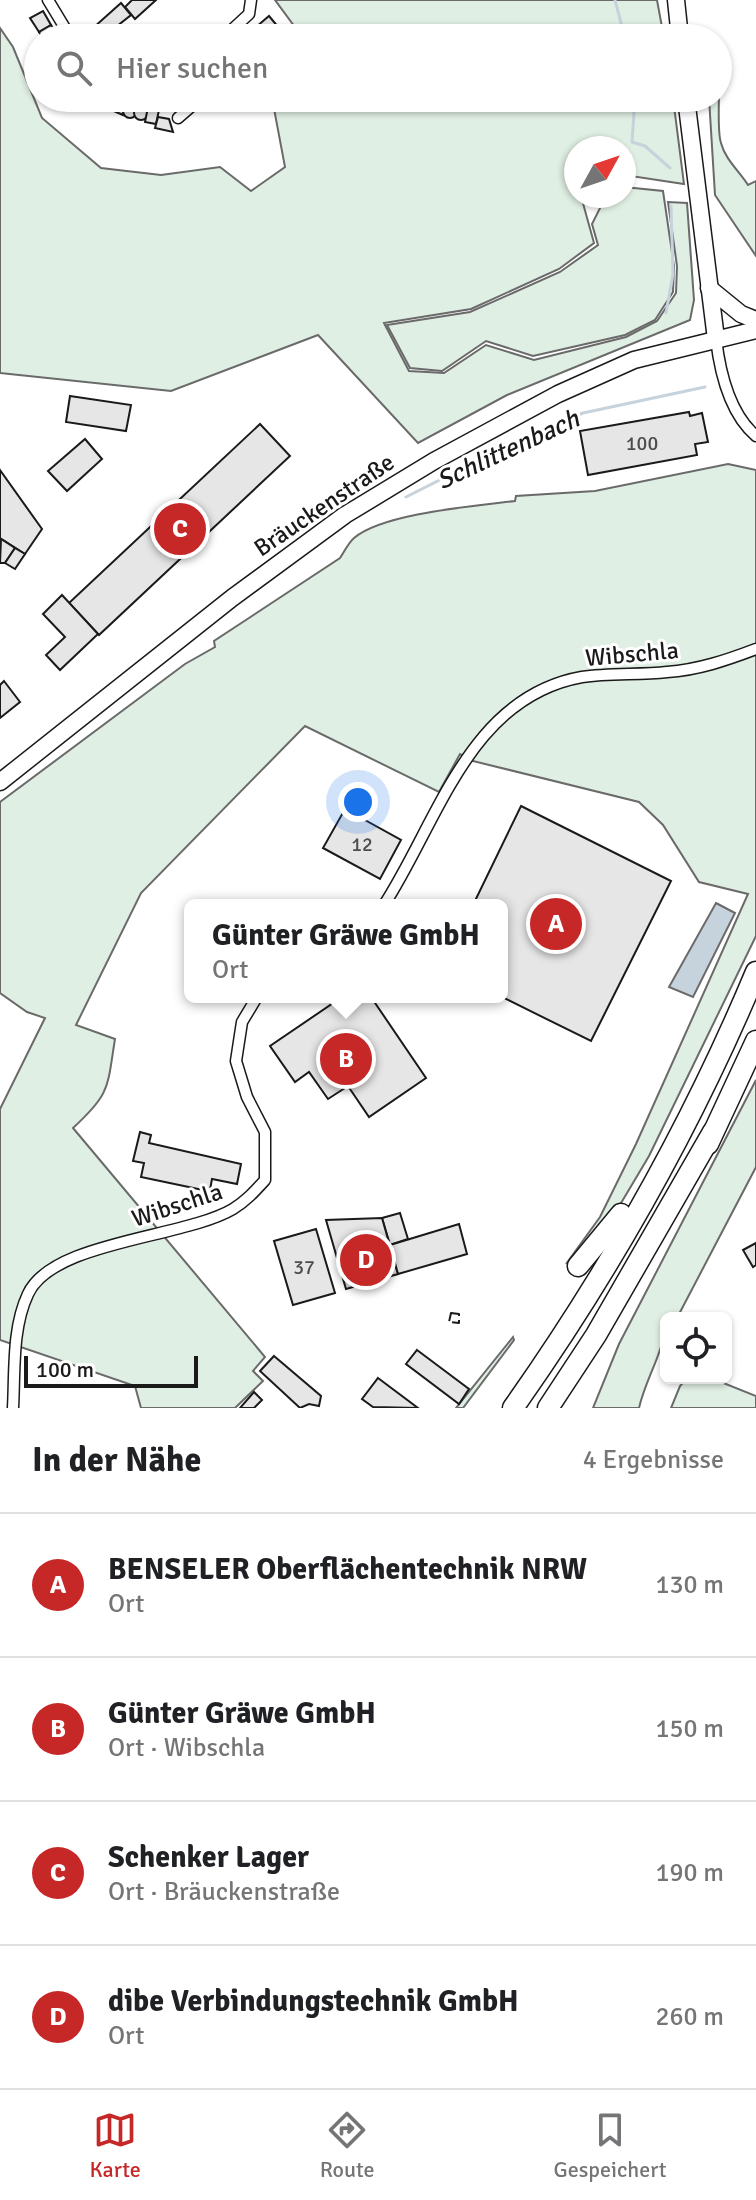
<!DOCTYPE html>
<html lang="de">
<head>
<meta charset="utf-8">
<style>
  :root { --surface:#fff; --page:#f2f2f2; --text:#202124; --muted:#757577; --line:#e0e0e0; --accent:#c62828 }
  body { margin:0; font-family:Signika,sans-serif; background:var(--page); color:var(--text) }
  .controls { position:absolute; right:24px; bottom:24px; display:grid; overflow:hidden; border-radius:12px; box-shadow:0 2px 6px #0004 }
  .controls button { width:72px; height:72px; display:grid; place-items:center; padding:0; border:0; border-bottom:2px solid var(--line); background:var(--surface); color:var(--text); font:40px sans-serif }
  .compass { position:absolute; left:564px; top:136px; width:72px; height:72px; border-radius:50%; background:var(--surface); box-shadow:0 2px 6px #0004; rotate:50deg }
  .scale { position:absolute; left:24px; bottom:20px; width:174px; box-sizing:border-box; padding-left:8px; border:4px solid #1a1a1a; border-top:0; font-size:22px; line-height:28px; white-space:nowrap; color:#1a1a1a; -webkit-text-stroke:6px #fff; paint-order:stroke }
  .you { position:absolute; left:358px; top:802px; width:28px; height:28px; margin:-20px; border:6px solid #fff; border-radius:50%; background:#1a73e8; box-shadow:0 0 0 12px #1a73e833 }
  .badge { display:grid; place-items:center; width:52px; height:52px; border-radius:50%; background:var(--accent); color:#fff; font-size:26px; font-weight:700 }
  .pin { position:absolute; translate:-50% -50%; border:4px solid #fff; box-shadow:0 2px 8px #0006 }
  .popup { position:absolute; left:184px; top:899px; width:324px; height:104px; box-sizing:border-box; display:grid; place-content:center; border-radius:12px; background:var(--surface); filter:drop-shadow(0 2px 6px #0005); font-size:26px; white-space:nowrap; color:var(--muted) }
  .popup b { font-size:30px; color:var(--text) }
  .popup::after { content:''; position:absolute; left:50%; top:100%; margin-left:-16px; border:16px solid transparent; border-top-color:var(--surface) }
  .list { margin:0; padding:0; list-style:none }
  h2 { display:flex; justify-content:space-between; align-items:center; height:104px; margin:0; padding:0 32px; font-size:34px }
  h2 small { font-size:26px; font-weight:400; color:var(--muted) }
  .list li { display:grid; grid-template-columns:52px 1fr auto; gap:24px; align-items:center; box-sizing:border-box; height:144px; padding:0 32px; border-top:2px solid var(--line) }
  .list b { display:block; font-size:30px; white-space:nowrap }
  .list p { margin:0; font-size:26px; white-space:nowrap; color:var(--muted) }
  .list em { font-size:26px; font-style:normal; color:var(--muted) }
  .icon { flex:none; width:44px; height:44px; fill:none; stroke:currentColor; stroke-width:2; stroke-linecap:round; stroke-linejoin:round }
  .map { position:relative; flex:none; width:756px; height:1408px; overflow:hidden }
  .search { position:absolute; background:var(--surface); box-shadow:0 2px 6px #0004; left:24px; right:24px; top:24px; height:88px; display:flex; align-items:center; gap:20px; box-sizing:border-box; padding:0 28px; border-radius:44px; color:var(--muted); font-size:30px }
  .sheet { height:680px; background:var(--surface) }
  nav { display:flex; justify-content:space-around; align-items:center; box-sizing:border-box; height:112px; border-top:2px solid var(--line); background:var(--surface); font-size:22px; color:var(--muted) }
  nav a { display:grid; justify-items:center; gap:4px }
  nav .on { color:var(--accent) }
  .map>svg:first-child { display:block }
  .green { fill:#e0efe3; stroke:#6a6a6a; stroke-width:2 }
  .water { fill:#c6d2dc; stroke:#6a6a6a; stroke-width:2 }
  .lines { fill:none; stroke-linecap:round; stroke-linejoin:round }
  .stream { stroke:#c6d2dc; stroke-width:3 }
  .building { fill:#e6e6e6; stroke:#1a1a1a; stroke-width:2 }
  .minor-casing { stroke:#1a1a1a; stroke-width:13 }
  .primary-casing { stroke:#1a1a1a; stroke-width:19 }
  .motorway-casing { stroke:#1a1a1a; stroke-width:23 }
  .minor { stroke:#fff; stroke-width:10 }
  .primary { stroke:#fff; stroke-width:16 }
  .motorway { stroke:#fff; stroke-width:20 }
  .fence { stroke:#1a1a1a; stroke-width:2; stroke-dasharray:10 4; stroke-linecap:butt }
  .labels { text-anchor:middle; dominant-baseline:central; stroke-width:6; stroke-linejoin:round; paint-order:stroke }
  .number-label { font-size:20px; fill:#4d4d4d }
  .street-label { font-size:24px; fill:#1a1a1a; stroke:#fff }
  .water-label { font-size:26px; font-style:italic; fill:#1a1a1a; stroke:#fff }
</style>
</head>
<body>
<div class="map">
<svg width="756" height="1408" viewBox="0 0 756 1408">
  <rect width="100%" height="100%" fill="#fff"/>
  <g class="green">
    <polygon points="275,0 657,0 664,38 303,38"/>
    <polygon points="0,28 13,47 42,118 101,168 161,175 220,167 251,191 285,167 272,98 673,98 684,184 624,175 624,148 576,148 576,196 581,196 594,243 559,269 471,309 384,323 409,371 444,373 486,345 534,360 626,337 657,321 676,293 677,266 668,202 687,203 694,300 690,320 507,395 418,443 318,335 171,391 0,373"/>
    <path d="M718,67C721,88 716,128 721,143C725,159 739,171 748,185L756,181V256L715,195L709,98H718Z"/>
    <polygon points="624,187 663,191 674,266 673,292 655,320 625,335 533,356 486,341 442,371 410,368 387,325 470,312 560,272 598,245 592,224 606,196 624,196"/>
    <path d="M728,464L756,470V936L649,1156L611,1220L566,1264L600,1217L636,1144L748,894L699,882L663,825L639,802L473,761L460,754L439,792L305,726L141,893L76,1025L115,1039C107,1088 111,1093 73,1128L265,1357L253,1371L263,1381L235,1408H141L135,1386L0,1340V1109L45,1018L27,1012L0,993V802L185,664L215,647L214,641L340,558C344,552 349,542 354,538C383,513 476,506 515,501L516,496L595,491Z"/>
    <path d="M756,1080V1167L677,1318H666C666,1349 646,1377 639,1408H593L619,1344Z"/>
    <polygon points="513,1337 514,1340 463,1408 456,1408"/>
    <polygon points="687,1378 711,1378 756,1396 756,1408 671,1408 680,1386"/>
  </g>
  <polygon class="water" points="716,903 735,913 693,997 669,987"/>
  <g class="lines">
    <g class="stream">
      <polyline points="615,0 625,38"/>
      <polyline points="630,98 634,113 632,142 645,146 670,168"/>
      <polyline points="666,313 673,274 671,206"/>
      <polyline points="406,497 517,441 583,413 705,387"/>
    </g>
  </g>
  <g class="building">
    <polygon points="132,0 156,0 135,19 125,7"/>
    <polygon points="121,3 131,15 102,38 93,28"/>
    <polygon points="43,11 51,25 39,32 30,18"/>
    <polygon points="269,16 279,28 268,38 243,38"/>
    <polygon points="51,25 59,38 43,38 39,32"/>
    <polygon points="115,98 126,103 123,115 107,108"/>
    <polygon points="172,98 196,98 178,114 167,102"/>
    <circle cx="130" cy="111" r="7"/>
    <circle cx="141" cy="113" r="7"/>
    <polygon points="148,107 159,110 156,124 145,122"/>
    <polygon points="158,117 169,119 173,132 155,128"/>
    <polygon points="70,396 131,405 126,431 66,422"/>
    <polygon points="689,412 690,416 702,413 708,442 695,444 697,455 588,475 580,431"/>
    <polygon points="260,424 290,456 99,635 69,603"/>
    <polygon points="85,439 102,459 67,491 48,471"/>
    <polygon points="0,470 42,529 25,554 0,538"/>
    <polygon points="1,539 15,548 5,563 0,563"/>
    <polygon points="15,548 25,554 15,569 5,563"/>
    <polygon points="62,595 98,634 60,670 46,655 65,637 43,614"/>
    <polygon points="4,681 20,702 0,718 0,685"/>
    <polygon points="521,806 671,881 591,1041 502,997 502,905 473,905"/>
    <polygon points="345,809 401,840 380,879 323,848"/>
    <polygon points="342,997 371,997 426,1078 369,1117 348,1086 328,1099 309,1072 295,1082 270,1046"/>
    <polygon points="140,1132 151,1135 149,1143 241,1164 237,1184 212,1179 210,1190 203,1190 141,1177 144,1163 133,1161"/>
    <polygon points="400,1213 408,1239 390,1245 382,1218"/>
    <polygon points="382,1218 398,1274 346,1289 326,1220"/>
    <polygon points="459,1224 467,1254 398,1274 390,1245"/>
    <polygon points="316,1229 335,1293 293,1305 274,1241"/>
    <polygon points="756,1243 756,1265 753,1267 743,1250"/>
    <polygon points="417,1350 469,1389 459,1404 406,1364"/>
    <polygon points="274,1356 321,1396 319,1406 309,1404 300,1408 260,1371"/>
    <polygon points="378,1378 418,1408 373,1407 362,1399"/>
    <polygon points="254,1392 262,1400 254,1408 240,1408"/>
  </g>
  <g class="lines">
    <defs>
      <g id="minor">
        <polyline points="48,0 71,38"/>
        <polyline points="223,38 249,14 251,0"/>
        <polyline points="178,118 201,98"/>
        <path d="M716,339C720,373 729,413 756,436"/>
        <path d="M384,905C438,822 469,697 582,677C610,673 639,675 667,672C698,670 727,660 756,649"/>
        <path d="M13,1408C15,1370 12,1328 28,1294C52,1241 184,1238 233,1209C246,1201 255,1191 265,1180V1132L247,1097L236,1061L242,1022L257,997"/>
      </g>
      <g id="primary">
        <polyline points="676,0 680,38"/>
        <polyline points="686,98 716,339"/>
        <polyline points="709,288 741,314 756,320"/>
        <polyline points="0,782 232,598 345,515 434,461 558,394 634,360 756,330"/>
      </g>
      <g id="motorway">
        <polyline points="708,1144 756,1041"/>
        <polyline points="578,1266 621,1214"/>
        <path d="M513,1408C609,1272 692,1125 756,972"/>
        <polyline points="548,1408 596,1335 713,1132"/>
      </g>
    </defs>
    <use href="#minor" class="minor-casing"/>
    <use href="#primary" class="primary-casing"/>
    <use href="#motorway" class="motorway-casing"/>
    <use href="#minor" class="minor"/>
    <use href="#primary" class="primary"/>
    <use href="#motorway" class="motorway"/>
    <polygon class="fence" points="451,1313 459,1314 459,1323 449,1322"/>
  </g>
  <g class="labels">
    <g class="number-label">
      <text x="642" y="443">100</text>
      <text x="362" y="844">12</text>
      <text x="304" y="1267">37</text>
    </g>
    <g class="street-label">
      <text transform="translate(324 505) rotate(-34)">Bräuckenstraße</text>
      <text transform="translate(632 654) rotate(-5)">Wibschla</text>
      <text transform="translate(177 1205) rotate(-18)">Wibschla</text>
    </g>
    <g class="water-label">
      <text transform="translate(508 450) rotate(-25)">Schlittenbach</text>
    </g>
  </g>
</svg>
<div class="controls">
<button><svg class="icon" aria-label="locate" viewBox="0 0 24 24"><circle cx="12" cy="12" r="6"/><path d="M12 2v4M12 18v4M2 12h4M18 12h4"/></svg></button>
</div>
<svg class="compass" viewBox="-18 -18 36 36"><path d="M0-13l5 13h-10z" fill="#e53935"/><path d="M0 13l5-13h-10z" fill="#757577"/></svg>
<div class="scale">100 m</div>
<div class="you"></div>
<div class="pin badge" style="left:556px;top:924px">A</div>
<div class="pin badge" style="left:346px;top:1059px">B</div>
<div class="popup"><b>Günter Gräwe GmbH</b>Ort</div>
<div class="pin badge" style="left:180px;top:529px">C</div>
<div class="pin badge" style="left:366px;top:1260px">D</div>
<div class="search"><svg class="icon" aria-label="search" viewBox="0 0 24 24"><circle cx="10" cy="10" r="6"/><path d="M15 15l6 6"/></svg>Hier suchen</div>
</div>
<section class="sheet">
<h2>In der Nähe<small>4 Ergebnisse</small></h2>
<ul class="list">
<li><span class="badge">A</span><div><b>BENSELER Oberflächentechnik NRW</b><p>Ort</p></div><em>130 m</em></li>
<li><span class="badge">B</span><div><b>Günter Gräwe GmbH</b><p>Ort · Wibschla</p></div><em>150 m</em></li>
<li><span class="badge">C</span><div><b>Schenker Lager</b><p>Ort · Bräuckenstraße</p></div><em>190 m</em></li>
<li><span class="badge">D</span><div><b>dibe Verbindungstechnik GmbH</b><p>Ort</p></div><em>260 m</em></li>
</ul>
</section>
<nav>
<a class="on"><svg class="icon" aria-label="map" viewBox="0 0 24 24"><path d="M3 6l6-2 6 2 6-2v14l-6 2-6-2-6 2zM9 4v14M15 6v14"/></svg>Karte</a>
<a><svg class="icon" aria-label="directions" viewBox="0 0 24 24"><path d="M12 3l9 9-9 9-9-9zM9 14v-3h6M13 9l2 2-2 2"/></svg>Route</a>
<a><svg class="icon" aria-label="saved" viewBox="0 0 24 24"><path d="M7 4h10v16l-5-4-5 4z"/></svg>Gespeichert</a>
</nav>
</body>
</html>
